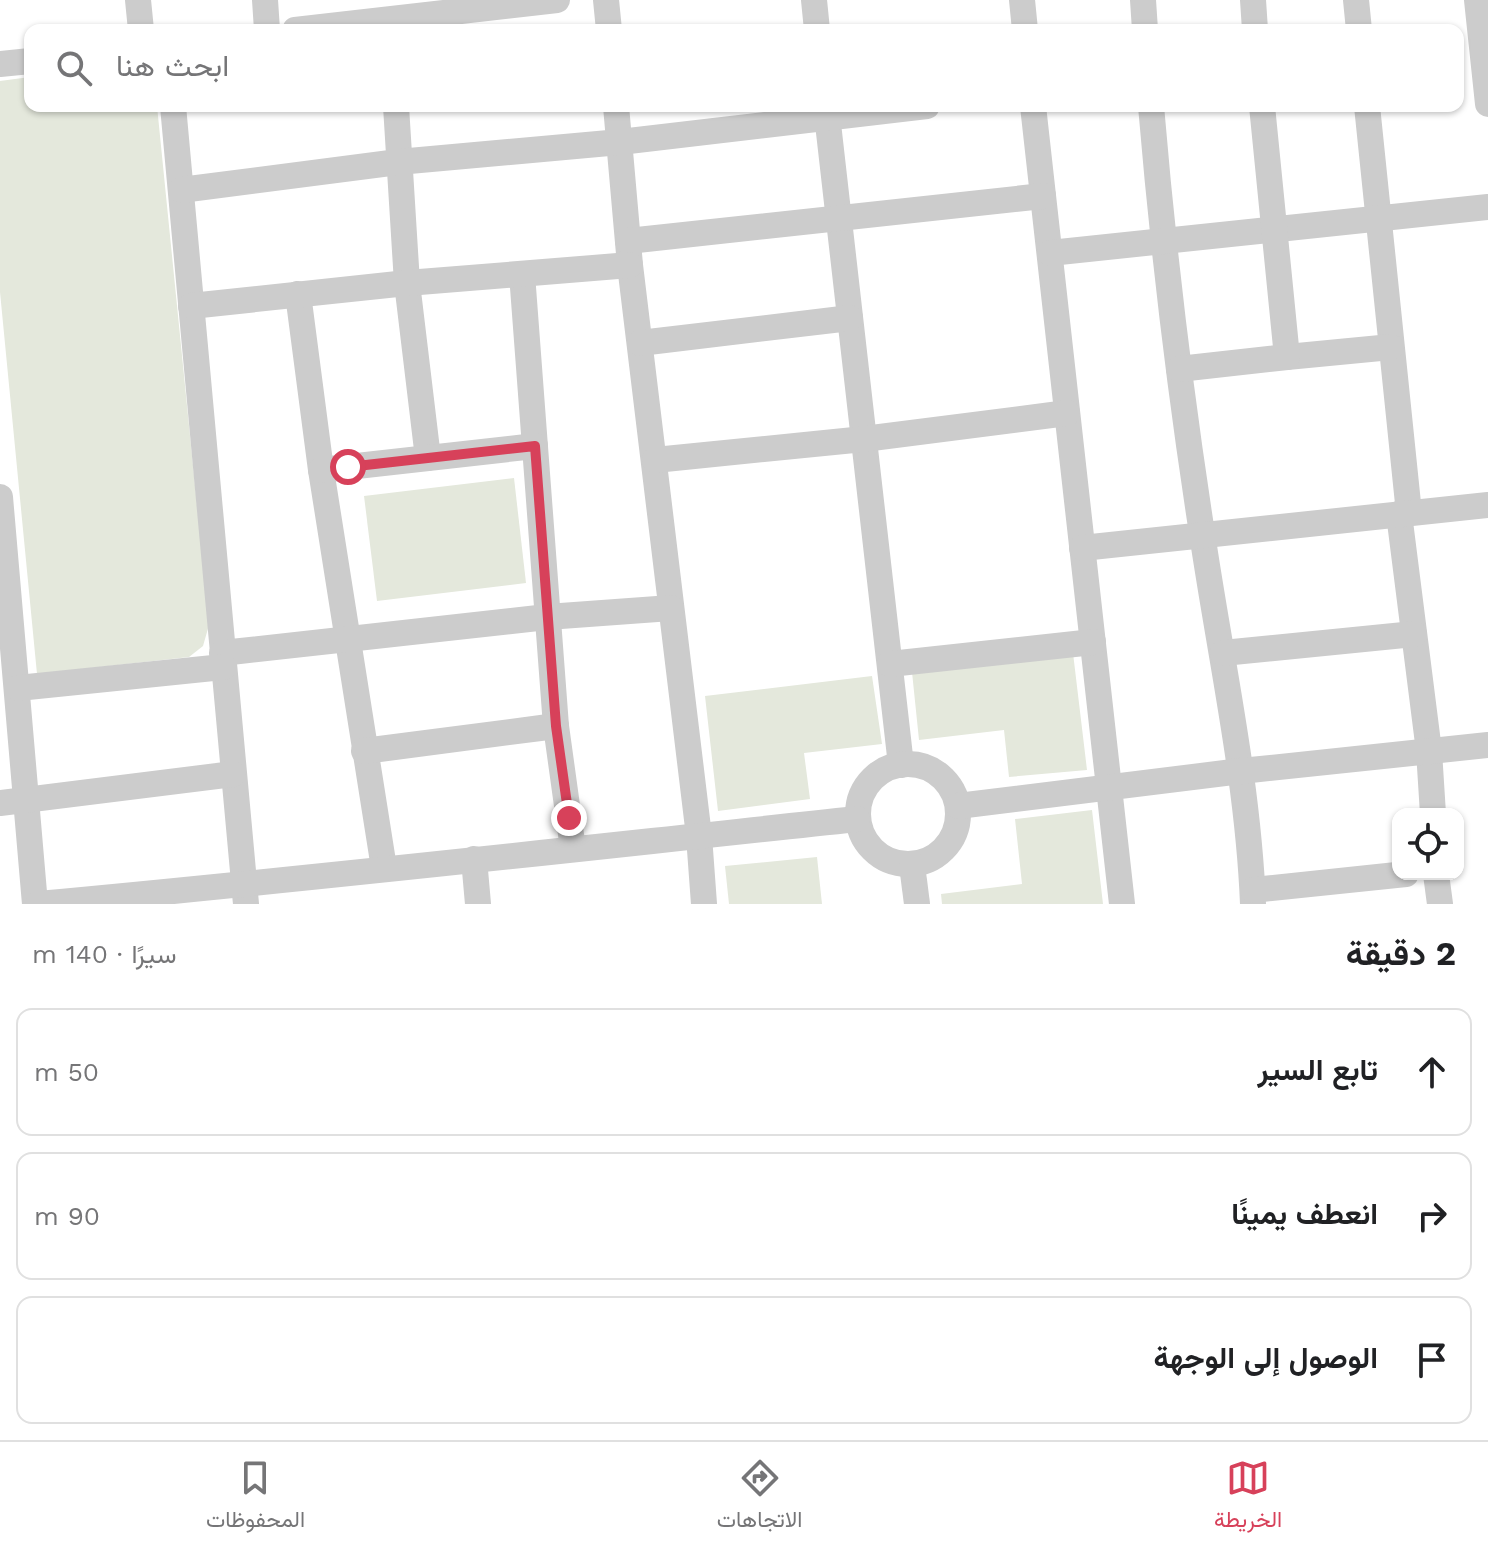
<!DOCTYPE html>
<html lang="ar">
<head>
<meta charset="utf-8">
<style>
  :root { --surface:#fff; --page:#f6f6f6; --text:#202124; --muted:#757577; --line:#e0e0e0; --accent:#d7415a }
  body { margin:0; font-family:"Work Sans",Vazirmatn,sans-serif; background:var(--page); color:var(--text); direction:rtl }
  .controls { position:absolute; right:24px; bottom:24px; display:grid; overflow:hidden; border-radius:16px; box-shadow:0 2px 6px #0004 }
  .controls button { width:72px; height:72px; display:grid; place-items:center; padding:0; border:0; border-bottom:2px solid var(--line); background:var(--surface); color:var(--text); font:40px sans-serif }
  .stop { position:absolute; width:24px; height:24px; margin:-18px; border:6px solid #d7415a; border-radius:50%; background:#fff }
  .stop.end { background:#d7415a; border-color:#fff; box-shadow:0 2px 8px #0008 }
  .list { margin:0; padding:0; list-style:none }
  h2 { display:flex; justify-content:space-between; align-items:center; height:104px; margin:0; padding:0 32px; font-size:34px }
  h2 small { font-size:26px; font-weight:400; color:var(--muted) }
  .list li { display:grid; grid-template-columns:52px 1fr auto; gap:24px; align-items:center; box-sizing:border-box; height:128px; margin:0 16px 16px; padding:0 16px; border:2px solid var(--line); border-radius:16px }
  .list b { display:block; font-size:30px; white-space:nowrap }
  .list em { font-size:26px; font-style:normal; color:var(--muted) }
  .icon { flex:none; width:44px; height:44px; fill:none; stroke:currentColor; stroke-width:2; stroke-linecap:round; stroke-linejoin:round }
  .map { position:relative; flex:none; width:1488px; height:904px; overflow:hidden; direction:ltr }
  .search { position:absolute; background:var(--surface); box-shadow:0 2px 6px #0004; left:24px; right:24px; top:24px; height:88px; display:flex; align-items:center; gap:20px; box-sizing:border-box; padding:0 28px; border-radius:16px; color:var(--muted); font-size:30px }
  .sheet { height:536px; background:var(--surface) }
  nav { display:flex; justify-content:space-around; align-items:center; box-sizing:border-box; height:112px; border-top:2px solid var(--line); background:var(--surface); font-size:22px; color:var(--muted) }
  nav a { display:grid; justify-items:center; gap:4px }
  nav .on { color:var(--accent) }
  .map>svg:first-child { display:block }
  .green { fill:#e4e8dc }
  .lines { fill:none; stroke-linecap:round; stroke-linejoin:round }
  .minor { stroke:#ccc; stroke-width:26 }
  .route { stroke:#d7415a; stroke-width:10 }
</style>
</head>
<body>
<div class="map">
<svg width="1488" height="904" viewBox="0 0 1488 904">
  <rect width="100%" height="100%" fill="#fff"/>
  <g class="green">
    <polygon points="30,77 30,106 157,106 209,625 203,646 189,657 37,674 0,292 0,81"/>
    <polygon points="514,478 526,583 377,601 364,496"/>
    <polygon points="1073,653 1087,770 1009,777 1004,730 919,740 912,672"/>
    <polygon points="872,676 882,744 804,753 810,799 718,811 705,696"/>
    <polygon points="1092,810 1103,904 942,904 941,894 1022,884 1015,819"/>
    <polygon points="817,857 822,904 729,904 725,866"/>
  </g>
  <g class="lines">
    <g class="minor">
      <polyline points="138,0 141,30"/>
      <polyline points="265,0 267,30"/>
      <polyline points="606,0 609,30"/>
      <polyline points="814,0 817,30"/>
      <polyline points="1022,0 1025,30"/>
      <polyline points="1143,0 1145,30"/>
      <polyline points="1253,0 1255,30"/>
      <polyline points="1356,0 1359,30"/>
      <polyline points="1477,0 1488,104"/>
      <polyline points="295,30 557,0"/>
      <polyline points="0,64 30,61"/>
      <polyline points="173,106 246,904"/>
      <polyline points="396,106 407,283 428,458"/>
      <polyline points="616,106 630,265 699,836 704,904"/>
      <polyline points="826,106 901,765"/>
      <polyline points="1033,106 1122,904"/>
      <path d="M1151,106C1163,249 1180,391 1202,533C1220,656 1248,779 1253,904"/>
      <polyline points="1367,106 1409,513"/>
      <polyline points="181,190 398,162 620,142 927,106"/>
      <polyline points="628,241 1043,196"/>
      <polyline points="1050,253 1488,207"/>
      <polyline points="522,274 556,726 573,849"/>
      <polyline points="298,294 321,470 384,868"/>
      <polyline points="191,306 407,283 630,265"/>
      <polyline points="640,343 850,318"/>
      <polyline points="1287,357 1391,347"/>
      <polyline points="1179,369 1287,357 1262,106"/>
      <polyline points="655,460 864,439 1067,413"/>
      <polyline points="321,470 535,446"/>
      <polyline points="0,497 35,904"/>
      <polyline points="1399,514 1429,751 1433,814"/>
      <polyline points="1082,548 1488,505"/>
      <polyline points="222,653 547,617 671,608"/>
      <polyline points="1223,653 1414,634"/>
      <polyline points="890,664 1093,642"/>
      <polyline points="18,688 223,667"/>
      <polyline points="364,751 556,726"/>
      <circle cx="908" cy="814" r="50"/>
      <polyline points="0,803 233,774"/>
      <polyline points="958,806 1241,771 1488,745"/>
      <polyline points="474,859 478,904"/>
      <polyline points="912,865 917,904"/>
      <polyline points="1436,874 1440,904"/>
      <polyline points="1253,890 1406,874"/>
      <path d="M38,904C311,879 584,848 857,819"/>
    </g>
  </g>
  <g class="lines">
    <polyline class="route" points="348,467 535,446 556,726 569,818"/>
  </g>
</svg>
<div class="controls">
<button><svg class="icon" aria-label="locate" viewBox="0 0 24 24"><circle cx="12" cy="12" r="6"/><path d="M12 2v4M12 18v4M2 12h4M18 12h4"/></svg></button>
</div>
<div class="stop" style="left:348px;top:467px"></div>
<div class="stop end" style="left:569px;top:818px"></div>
<div class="search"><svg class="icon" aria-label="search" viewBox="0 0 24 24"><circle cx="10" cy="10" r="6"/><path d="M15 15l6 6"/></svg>ابحث هنا</div>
</div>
<section class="sheet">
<h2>2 دقيقة<small>سيرًا · 140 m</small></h2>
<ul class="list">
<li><svg class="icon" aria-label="ahead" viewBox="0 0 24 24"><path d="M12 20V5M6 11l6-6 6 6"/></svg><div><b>تابع السير</b></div><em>50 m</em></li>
<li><svg class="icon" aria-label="right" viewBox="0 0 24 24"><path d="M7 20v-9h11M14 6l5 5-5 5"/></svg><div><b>انعطف يمينًا</b></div><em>90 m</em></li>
<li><svg class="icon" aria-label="arrive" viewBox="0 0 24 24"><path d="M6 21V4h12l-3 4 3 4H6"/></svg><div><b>الوصول إلى الوجهة</b></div></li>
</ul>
</section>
<nav>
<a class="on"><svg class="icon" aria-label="map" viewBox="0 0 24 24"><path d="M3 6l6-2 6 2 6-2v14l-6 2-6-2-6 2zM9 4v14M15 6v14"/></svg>الخريطة</a>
<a><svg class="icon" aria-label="directions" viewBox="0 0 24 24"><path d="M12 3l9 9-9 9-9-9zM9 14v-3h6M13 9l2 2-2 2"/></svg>الاتجاهات</a>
<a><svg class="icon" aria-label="saved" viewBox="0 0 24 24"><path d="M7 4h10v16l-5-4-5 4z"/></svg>المحفوظات</a>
</nav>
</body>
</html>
